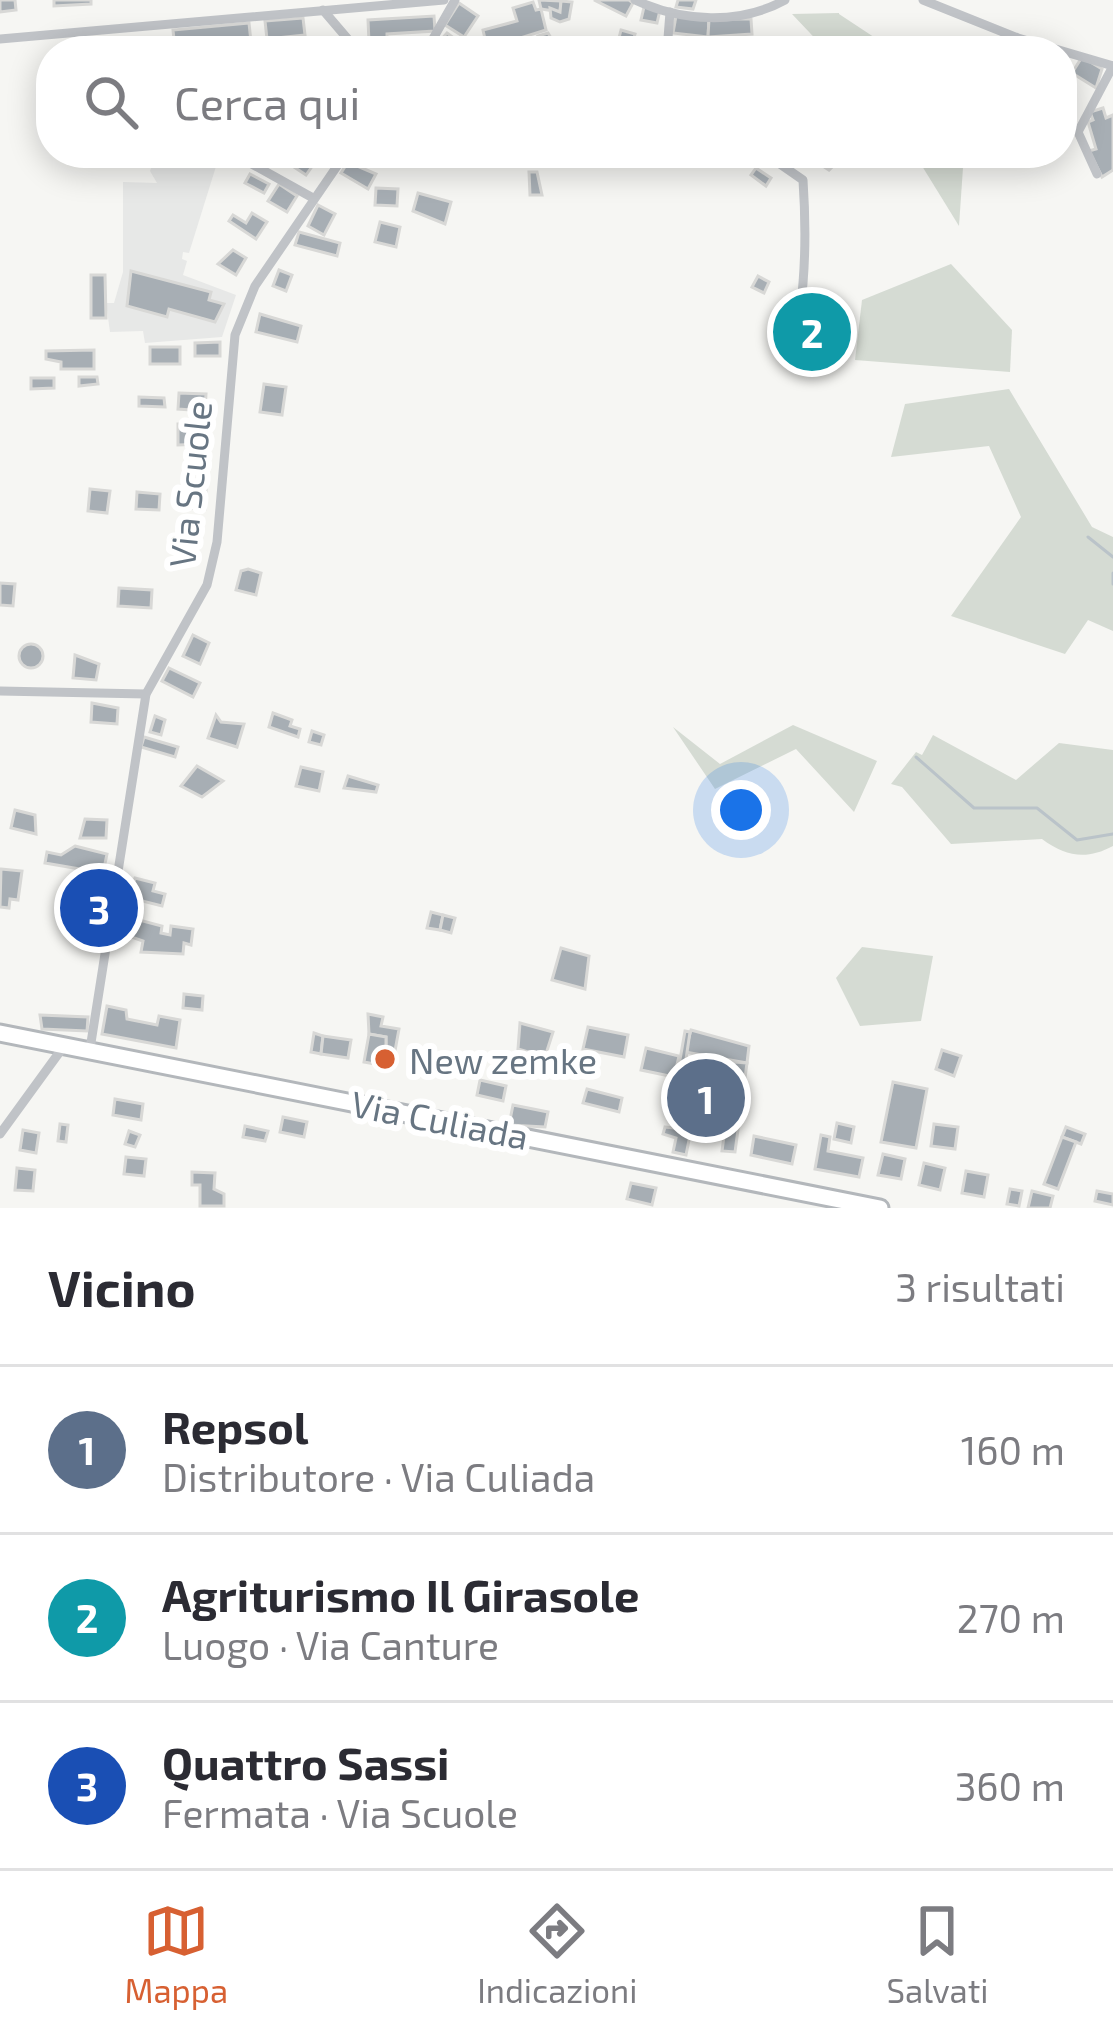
<!DOCTYPE html>
<html lang="it">
<head>
<meta charset="utf-8">
<style>
  :root { --surface:#fff; --page:#f2f2f3; --text:#2b2b33; --muted:#7c7c81; --line:#e1e1e2; --accent:#d76032 }
  body { margin:0; font-family:"Exo 2",sans-serif; background:var(--page); color:var(--text) }
  .you { position:absolute; left:741px; top:810px; width:42px; height:42px; margin:-30px; border:9px solid #fff; border-radius:50%; background:#1a73e8; box-shadow:0 0 0 18px #1a73e833 }
  .badge { display:grid; place-items:center; width:78px; height:78px; border-radius:50%; background:var(--accent); color:#fff; font-size:39px; font-weight:700 }
  .pin { position:absolute; translate:-50% -50%; border:6px solid #fff; box-shadow:0 3px 12px #0006 }
  .list { margin:0; padding:0; list-style:none }
  h2 { display:flex; justify-content:space-between; align-items:center; height:156px; margin:0; padding:0 48px; font-size:51px }
  h2 small { font-size:39px; font-weight:400; color:var(--muted) }
  .list li { display:grid; grid-template-columns:78px 1fr auto; gap:36px; align-items:center; box-sizing:border-box; height:168px; padding:0 48px; border-top:3px solid var(--line) }
  .list b { display:block; font-size:45px; white-space:nowrap }
  .list p { margin:0; font-size:39px; white-space:nowrap; color:var(--muted) }
  .list em { font-size:39px; font-style:normal; color:var(--muted) }
  .icon { flex:none; width:66px; height:66px; fill:none; stroke:currentColor; stroke-width:2; stroke-linecap:round; stroke-linejoin:round }
  .map { position:relative; flex:none; width:1113px; height:1208px; overflow:hidden }
  .search { position:absolute; background:var(--surface); box-shadow:0 6px 30px #0003; left:36px; right:36px; top:36px; height:132px; display:flex; align-items:center; gap:30px; box-sizing:border-box; padding:0 42px; border-radius:48px; color:var(--muted); font-size:45px }
  .sheet { height:660px; background:var(--surface) }
  nav { display:flex; justify-content:space-around; align-items:center; box-sizing:border-box; height:168px; border-top:3px solid var(--line); background:var(--surface); font-size:33px; color:var(--muted) }
  nav a { display:grid; justify-items:center; gap:6px }
  nav .on { color:var(--accent) }
  .map>svg:first-child { display:block }
  .built { fill:#e7e8e7 }
  .green { fill:#d5dbd3 }
  .lines { fill:none; stroke-linecap:round; stroke-linejoin:round }
  .stream { stroke:#bac3c9; stroke-width:3 }
  .building { fill:#a7aeb4; stroke:#d8d8d6; stroke-width:3 }
  .primary-casing { stroke:#b3b7bb; stroke-width:21 }
  .street { stroke:#c0c3c7; stroke-width:9 }
  .primary { stroke:#fff; stroke-width:15 }
  .poi-dot { fill:#d76032; stroke:#fff; stroke-width:4.5 }
  .labels { text-anchor:middle; dominant-baseline:central; stroke-width:12; stroke-linejoin:round; paint-order:stroke }
  .street-label { font-size:36px; fill:#677582; stroke:#fff }
  .poi-label { font-size:36px; fill:#677582; stroke:#fff; text-anchor:start }
</style>
</head>
<body>
<div class="map">
<svg width="1113" height="1208" viewBox="0 0 1113 1208">
  <rect width="100%" height="100%" fill="#f6f6f3"/>
  <polygon class="built" points="157,153 199,153 218,160 189,253 183,252 182,259 187,261 183,275 236,295 222,337 145,343 143,331 110,332 106,303 114,303 123,272 123,182 157,183 150,171"/>
  <g class="green">
    <polygon points="839,13 839,14 895,51 827,51 792,14"/>
    <polygon points="914,153 964,153 959,226"/>
    <polygon points="951,264 1012,330 1010,372 855,360 862,300"/>
    <polygon points="1009,389 1092,527 1113,537 1113,631 1088,620 1065,654 951,616 1021,517 989,446 891,457 905,404"/>
    <polygon points="793,725 877,761 854,812 796,749 715,789 673,727 720,764"/>
    <path d="M933,735L1016,780L1059,743L1113,750V846C1087,860 1066,857 1042,839L951,844L902,787L891,784L916,752L922,755Z"/>
    <polygon points="862,947 933,956 921,1021 860,1026 836,978"/>
  </g>
  <g class="lines">
    <g class="stream">
      <polyline points="1088,537 1113,557"/>
      <polyline points="1113,573 1113,584"/>
      <polyline points="916,757 974,808 1037,808 1077,840 1113,834"/>
    </g>
  </g>
  <g class="building">
    <polygon points="0,0 15,0 16,10 0,12"/>
    <polygon points="54,0 91,0 91,4 54,6"/>
    <polygon points="539,0 561,1 560,12 541,9"/>
    <polygon points="594,0 629,0 633,3 626,16"/>
    <polygon points="678,0 696,0 693,9 676,7"/>
    <polygon points="561,1 572,2 569,19 560,22 551,18 550,8 560,12"/>
    <polygon points="533,2 536,10 541,9 546,30 478,51 476,42 485,39 483,30 517,21 513,8"/>
    <polygon points="459,3 478,16 464,37 445,25"/>
    <polygon points="644,7 660,10 657,23 641,20"/>
    <polygon points="434,16 435,31 387,34 387,40 369,42 368,20"/>
    <polygon points="676,16 709,19 708,37 673,33"/>
    <polygon points="303,18 305,35 267,39 265,21"/>
    <polygon points="709,19 751,19 752,34 708,37"/>
    <polygon points="249,23 251,42 175,49 173,30"/>
    <polygon points="621,30 635,34 631,50 617,46"/>
    <polygon points="447,33 471,51 449,51 438,43"/>
    <polygon points="548,33 559,51 544,51 538,36"/>
    <polygon points="1082,57 1102,69 1096,88 1072,73"/>
    <polygon points="1103,108 1106,118 1113,115 1113,170 1102,177 1089,151 1096,149 1088,122 1093,120 1090,112"/>
    <polygon points="290,153 310,153 318,158 306,175 285,161"/>
    <polygon points="803,153 820,153 834,165 829,170"/>
    <polygon points="348,162 376,174 368,189 341,173"/>
    <polygon points="756,168 771,178 766,186 751,175"/>
    <polygon points="529,172 537,172 542,195 530,195"/>
    <polygon points="250,174 269,184 264,193 245,183"/>
    <polygon points="279,184 297,196 287,212 268,201"/>
    <polygon points="376,188 398,189 397,206 375,205"/>
    <polygon points="418,193 451,202 445,224 413,211"/>
    <polygon points="318,205 335,214 324,235 308,226"/>
    <polygon points="252,213 267,222 256,239 229,221 233,215 246,223"/>
    <polygon points="380,222 400,227 396,247 375,242"/>
    <polygon points="299,232 340,243 337,256 295,245"/>
    <polygon points="233,250 246,258 236,275 218,264"/>
    <polygon points="279,270 292,275 286,291 273,286"/>
    <polygon points="131,271 211,292 209,300 224,304 215,322 169,309 167,317 127,306"/>
    <polygon points="91,275 105,275 106,318 91,318"/>
    <polygon points="758,276 769,282 764,293 752,287"/>
    <polygon points="260,314 301,326 297,342 256,332"/>
    <polygon points="805,316 828,324 820,349 797,341"/>
    <polygon points="220,342 220,356 195,356 195,343"/>
    <rect x="150" y="347" width="30" height="17"/>
    <polygon points="94,350 94,369 61,369 61,362 46,359 46,351"/>
    <polygon points="79,377 97,377 98,384 79,386"/>
    <polygon points="31,378 54,378 54,388 31,389"/>
    <polygon points="264,384 286,387 282,415 260,412"/>
    <polygon points="179,393 206,394 205,411 178,409"/>
    <polygon points="139,397 164,398 165,407 139,406"/>
    <polygon points="178,424 205,424 205,444 178,445"/>
    <polygon points="184,488 206,489 205,509 183,508"/>
    <polygon points="90,489 110,491 107,513 88,511"/>
    <polygon points="137,492 160,494 159,510 136,509"/>
    <polygon points="248,569 261,573 256,595 236,590 241,571"/>
    <polygon points="0,583 15,584 13,606 0,605"/>
    <polygon points="119,588 152,590 151,608 118,606"/>
    <polygon points="193,635 209,643 200,664 183,656"/>
    <circle cx="31" cy="656" r="12"/>
    <polygon points="75,655 99,664 96,680 73,678"/>
    <polygon points="169,668 200,683 193,697 162,681"/>
    <polygon points="92,703 118,708 117,724 91,722"/>
    <polygon points="273,713 292,720 290,726 300,729 298,737 269,727"/>
    <polygon points="216,715 221,722 244,724 237,747 208,738"/>
    <polygon points="155,716 165,720 161,735 150,732"/>
    <polygon points="312,731 324,735 321,745 309,742"/>
    <polygon points="144,737 178,747 175,757 141,747"/>
    <polygon points="197,766 223,781 202,797 181,786"/>
    <polygon points="301,767 323,772 319,791 296,786"/>
    <polygon points="348,776 378,785 376,792 344,788"/>
    <polygon points="15,810 35,815 36,834 11,828"/>
    <polygon points="85,819 107,820 106,838 80,838"/>
    <polygon points="75,846 107,854 103,873 45,863 47,852 61,855"/>
    <polygon points="1,869 22,871 18,900 10,899 9,908 0,907"/>
    <polygon points="135,878 155,883 153,891 165,894 162,906 130,898"/>
    <polygon points="73,884 81,886 76,903 68,901"/>
    <polygon points="431,912 443,915 440,930 427,928"/>
    <polygon points="443,915 455,918 451,933 440,930"/>
    <polygon points="124,916 162,926 161,933 170,935 171,926 193,929 191,945 184,943 183,954 141,952 143,941 120,933"/>
    <polygon points="561,948 589,956 585,989 552,980"/>
    <polygon points="184,994 203,996 202,1010 183,1008"/>
    <polygon points="107,1006 126,1010 127,1019 157,1025 159,1016 180,1020 176,1048 102,1034"/>
    <polygon points="368,1014 383,1017 381,1026 399,1029 392,1067 386,1066 386,1037 369,1034"/>
    <polygon points="40,1015 88,1017 87,1031 42,1029"/>
    <polygon points="520,1023 553,1032 545,1057 518,1049"/>
    <polygon points="588,1027 628,1035 624,1057 583,1049"/>
    <polygon points="691,1030 749,1046 747,1063 685,1052"/>
    <polygon points="685,1031 690,1032 679,1107 677,1118 670,1117"/>
    <polygon points="314,1033 323,1036 321,1054 311,1052"/>
    <polygon points="369,1034 386,1037 386,1066 364,1062"/>
    <polygon points="323,1036 351,1040 348,1058 321,1054"/>
    <polygon points="646,1048 679,1056 674,1077 641,1070"/>
    <polygon points="942,1050 961,1056 954,1076 936,1069"/>
    <polygon points="734,1062 747,1063 735,1152 722,1151"/>
    <polygon points="685,1063 695,1064 688,1108 679,1107"/>
    <polygon points="480,1080 506,1086 503,1101 477,1095"/>
    <polygon points="893,1082 927,1089 916,1148 881,1142"/>
    <polygon points="587,1089 622,1098 619,1112 583,1103"/>
    <polygon points="115,1099 143,1104 141,1120 113,1115"/>
    <polygon points="702,1099 724,1103 721,1122 699,1117"/>
    <polygon points="513,1105 548,1112 545,1127 509,1125"/>
    <polygon points="283,1117 307,1122 304,1137 280,1132"/>
    <polygon points="837,1123 854,1127 851,1143 834,1139"/>
    <polygon points="60,1124 68,1125 66,1142 58,1141"/>
    <polygon points="934,1124 958,1127 955,1149 931,1146"/>
    <polygon points="245,1126 268,1131 265,1141 243,1137"/>
    <polygon points="665,1127 691,1130 686,1155 673,1152 676,1138 663,1134"/>
    <polygon points="1066,1127 1085,1134 1081,1144 1062,1137"/>
    <polygon points="23,1130 39,1133 36,1153 20,1150"/>
    <polygon points="129,1131 140,1135 135,1147 125,1144"/>
    <polygon points="821,1135 830,1137 828,1151 863,1158 859,1177 815,1169"/>
    <polygon points="754,1136 796,1145 792,1164 751,1155"/>
    <polygon points="1062,1137 1076,1142 1058,1189 1044,1184"/>
    <polygon points="883,1154 905,1159 901,1179 878,1175"/>
    <polygon points="126,1157 146,1159 144,1176 124,1174"/>
    <polygon points="924,1163 945,1168 940,1190 919,1185"/>
    <polygon points="17,1168 35,1170 33,1191 15,1190"/>
    <polygon points="966,1171 988,1175 984,1197 962,1193"/>
    <polygon points="192,1172 215,1173 214,1189 224,1194 224,1206 200,1206 200,1185 192,1185"/>
    <polygon points="631,1183 656,1188 652,1205 627,1199"/>
    <polygon points="1010,1189 1022,1191 1019,1206 1007,1204"/>
    <polygon points="1032,1191 1053,1196 1050,1208 1028,1208"/>
    <polygon points="1097,1191 1113,1194 1113,1205 1095,1201"/>
  </g>
  <g class="lines">
    <defs>
      <polyline id="primary" points="0,1033 880,1208"/>
    </defs>
    <use href="#primary" class="primary-casing"/>
    <g class="street">
      <path d="M635,0C682,22 740,25 785,0"/>
      <polyline points="923,0 1018,38 1113,66"/>
      <polyline points="323,10 358,51"/>
      <polyline points="0,39 444,0"/>
      <polyline points="426,51 455,0"/>
      <polyline points="667,51 670,12"/>
      <polyline points="232,153 313,198"/>
      <path d="M764,153L803,180C806,224 806,267 800,311"/>
      <polyline points="1097,174 1078,132 1113,66"/>
      <polyline points="0,691 146,694"/>
      <polyline points="90,1049 146,694 207,585 217,542 235,335 255,286 346,153"/>
      <polyline points="0,1134 64,1046"/>
    </g>
    <use href="#primary" class="primary"/>
  </g>
  <circle class="poi-dot" cx="385" cy="1059" r="12"/>
  <g class="labels">
    <g class="street-label">
      <text transform="translate(189 484) rotate(-84)">Via Scuole</text>
      <text transform="translate(440 1119) rotate(11)">Via Culiada</text>
    </g>
    <g class="poi-label">
      <text x="409" y="1059">New zemke</text>
    </g>
  </g>
</svg>
<div class="you"></div>
<div class="pin badge" style="left:706px;top:1098px;background:#5c6f8a">1</div>
<div class="pin badge" style="left:812px;top:332px;background:#0f9aa8">2</div>
<div class="pin badge" style="left:99px;top:908px;background:#1a4fb4">3</div>
<div class="search"><svg class="icon" aria-label="search" viewBox="0 0 24 24"><circle cx="10" cy="10" r="6"/><path d="M15 15l6 6"/></svg>Cerca qui</div>
</div>
<section class="sheet">
<h2>Vicino<small>3 risultati</small></h2>
<ul class="list">
<li><span class="badge" style="background:#5c6f8a">1</span><div><b>Repsol</b><p>Distributore · Via Culiada</p></div><em>160 m</em></li>
<li><span class="badge" style="background:#0f9aa8">2</span><div><b>Agriturismo Il Girasole</b><p>Luogo · Via Canture</p></div><em>270 m</em></li>
<li><span class="badge" style="background:#1a4fb4">3</span><div><b>Quattro Sassi</b><p>Fermata · Via Scuole</p></div><em>360 m</em></li>
</ul>
</section>
<nav>
<a class="on"><svg class="icon" aria-label="map" viewBox="0 0 24 24"><path d="M3 6l6-2 6 2 6-2v14l-6 2-6-2-6 2zM9 4v14M15 6v14"/></svg>Mappa</a>
<a><svg class="icon" aria-label="directions" viewBox="0 0 24 24"><path d="M12 3l9 9-9 9-9-9zM9 14v-3h6M13 9l2 2-2 2"/></svg>Indicazioni</a>
<a><svg class="icon" aria-label="saved" viewBox="0 0 24 24"><path d="M7 4h10v16l-5-4-5 4z"/></svg>Salvati</a>
</nav>
</body>
</html>
